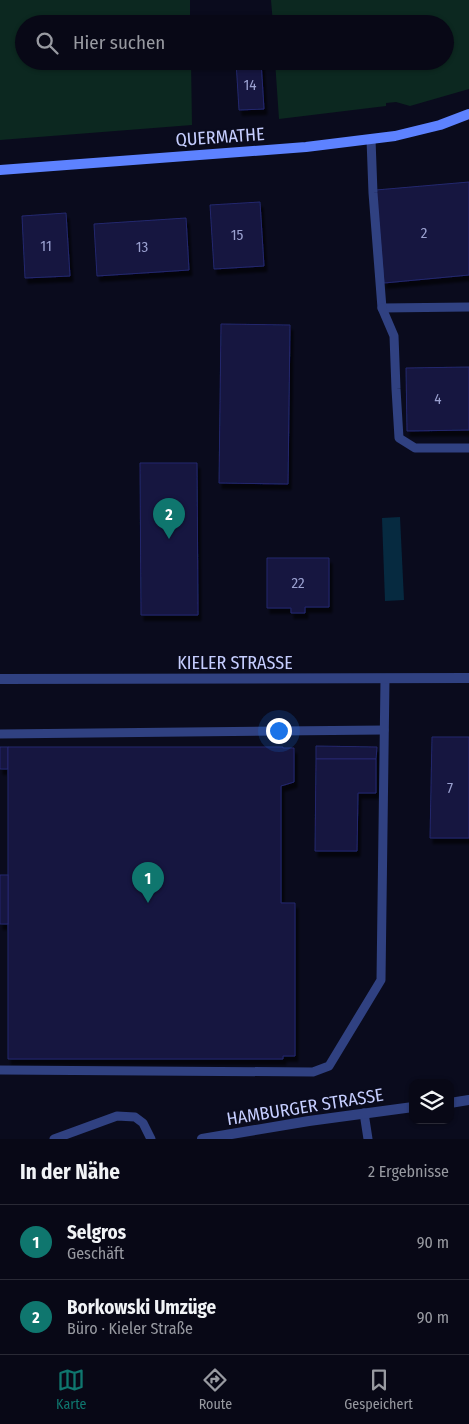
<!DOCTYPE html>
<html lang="de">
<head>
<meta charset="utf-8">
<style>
  :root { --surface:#080816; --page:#161623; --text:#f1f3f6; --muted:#989aa1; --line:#292935; --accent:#0f766e }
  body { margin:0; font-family:"Fira Sans Condensed",sans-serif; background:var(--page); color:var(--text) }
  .controls { position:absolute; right:15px; bottom:15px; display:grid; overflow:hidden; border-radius:10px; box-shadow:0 1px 4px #0004 }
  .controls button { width:45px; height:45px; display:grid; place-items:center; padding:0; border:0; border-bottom:1px solid var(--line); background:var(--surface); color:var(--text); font:25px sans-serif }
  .you { position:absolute; left:278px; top:730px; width:18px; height:18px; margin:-12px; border:4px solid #fff; border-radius:50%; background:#1a73e8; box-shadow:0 0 0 8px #1a73e833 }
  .badge { display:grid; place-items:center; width:32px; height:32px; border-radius:50%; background:var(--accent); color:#fff; font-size:16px; font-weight:700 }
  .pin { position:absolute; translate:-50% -41px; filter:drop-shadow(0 1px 2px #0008) }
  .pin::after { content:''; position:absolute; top:26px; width:18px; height:15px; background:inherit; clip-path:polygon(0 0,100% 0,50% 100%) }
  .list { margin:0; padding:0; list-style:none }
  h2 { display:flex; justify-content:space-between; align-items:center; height:65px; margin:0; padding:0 20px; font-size:21px }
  h2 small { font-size:16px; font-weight:400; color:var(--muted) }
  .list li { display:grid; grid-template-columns:32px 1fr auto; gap:15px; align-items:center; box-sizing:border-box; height:75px; padding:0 20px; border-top:1px solid var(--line) }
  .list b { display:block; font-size:19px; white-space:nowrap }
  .list p { margin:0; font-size:16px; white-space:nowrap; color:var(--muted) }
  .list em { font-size:16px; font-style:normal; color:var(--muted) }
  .icon { flex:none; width:28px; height:28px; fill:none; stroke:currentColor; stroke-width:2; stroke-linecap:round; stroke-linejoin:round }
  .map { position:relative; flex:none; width:469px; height:1139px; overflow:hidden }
  .search { position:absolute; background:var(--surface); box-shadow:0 1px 4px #0004; left:15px; right:15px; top:15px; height:55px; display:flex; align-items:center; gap:12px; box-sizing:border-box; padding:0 18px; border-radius:28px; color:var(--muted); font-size:19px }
  .sheet { height:215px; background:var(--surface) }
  nav { display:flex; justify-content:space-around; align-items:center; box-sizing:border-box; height:70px; border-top:1px solid var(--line); background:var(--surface); font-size:14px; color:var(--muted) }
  nav a { display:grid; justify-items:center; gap:2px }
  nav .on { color:var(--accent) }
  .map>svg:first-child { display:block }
  .green { fill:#0c2820 }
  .water { fill:#062a40 }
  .building { fill:#141640; stroke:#24286e; filter:url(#shadow) }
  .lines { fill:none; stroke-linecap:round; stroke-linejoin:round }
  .service { stroke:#304181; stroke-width:9 }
  .minor { stroke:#304181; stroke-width:10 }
  .secondary { stroke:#5d82ff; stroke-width:10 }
  .labels { text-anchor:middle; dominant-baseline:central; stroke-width:4; stroke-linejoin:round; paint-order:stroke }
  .number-label { font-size:15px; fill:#9aa0cf }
  .street-label { font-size:18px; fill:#c6ceff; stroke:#0a0b1d }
</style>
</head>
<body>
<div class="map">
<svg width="469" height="1139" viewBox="0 0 469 1139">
  <defs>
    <filter id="shadow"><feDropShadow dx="3" dy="5.5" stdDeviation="1" flood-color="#0009"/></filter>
  </defs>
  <rect width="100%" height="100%" fill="#0a0b1d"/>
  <g class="green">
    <polygon points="0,0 190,0 190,24 24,24 24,61 191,61 192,125 0,140"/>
    <polygon points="271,0 469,0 469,89 410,106 396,102 386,103 386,106 279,119 275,61 445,61 445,24 273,24"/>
  </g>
  <polygon class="water" points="400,517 404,600 385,601 382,518"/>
  <g class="building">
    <polygon points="236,61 261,61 264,109 239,110"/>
    <polygon points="469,182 469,275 384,283 376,190"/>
    <polygon points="260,202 264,266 214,269 210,205"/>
    <polygon points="66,213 70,276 25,278 22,216"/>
    <polygon points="186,218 189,270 97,276 94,224"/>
    <polygon points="221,324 290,325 288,484 219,483"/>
    <polygon points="469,367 469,430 407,431 406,368"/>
    <polygon points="140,463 197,463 198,615 141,615"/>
    <polygon points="267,558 329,558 329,607 305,607 305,613 291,613 291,608 267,608"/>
    <polygon points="432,737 469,737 469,838 430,838"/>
    <polygon points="316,746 377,747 376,759 316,759"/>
    <rect x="0" y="747" width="8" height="22"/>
    <polygon points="8,747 283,747 283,748 294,748 294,782 281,786 281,903 295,903 295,1056 283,1056 283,1059 8,1059"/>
    <polygon points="316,759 376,759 376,793 358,793 357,851 315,851"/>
    <rect x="0" y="875" width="8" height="49"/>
  </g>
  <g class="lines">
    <g class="service">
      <polyline points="371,139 373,193 382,308 469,307"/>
      <polyline points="382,308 394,336 396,389 399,438 415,448 469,448"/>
      <polyline points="0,734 384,730"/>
      <polyline points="0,1070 313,1072 329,1066 381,980 385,679"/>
      <polyline points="364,1113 368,1139"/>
      <polyline points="54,1139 117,1116 135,1117 143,1123 151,1139"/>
    </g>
    <g class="minor">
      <polyline points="0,679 469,678"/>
      <polyline points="450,1103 469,1100"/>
      <polyline points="202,1139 309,1121 413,1107"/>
    </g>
    <polyline class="secondary" points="0,170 306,147 395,136 440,125 469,114"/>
  </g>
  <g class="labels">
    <g class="number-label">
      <text x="250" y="85">14</text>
      <text x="424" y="233">2</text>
      <text x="237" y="235">15</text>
      <text x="46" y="246">11</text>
      <text x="142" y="247">13</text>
      <text x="438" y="399">4</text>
      <text x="298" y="583">22</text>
      <text x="450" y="788">7</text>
    </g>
    <g class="street-label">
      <text transform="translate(220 137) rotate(-4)">QUERMATHE</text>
      <text x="235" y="663">KIELER STRASSE</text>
      <text transform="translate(305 1107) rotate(-9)">HAMBURGER STRASSE</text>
    </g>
  </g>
</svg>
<div class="controls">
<button><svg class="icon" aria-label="layers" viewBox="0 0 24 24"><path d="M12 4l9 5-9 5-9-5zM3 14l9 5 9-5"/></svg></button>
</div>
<div class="you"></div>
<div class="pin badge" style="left:148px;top:903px">1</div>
<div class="pin badge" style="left:169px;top:539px">2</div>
<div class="search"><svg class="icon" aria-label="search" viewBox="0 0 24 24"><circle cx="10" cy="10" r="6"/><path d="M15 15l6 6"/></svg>Hier suchen</div>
</div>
<section class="sheet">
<h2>In der Nähe<small>2 Ergebnisse</small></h2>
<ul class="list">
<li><span class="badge">1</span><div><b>Selgros</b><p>Geschäft</p></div><em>90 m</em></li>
<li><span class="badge">2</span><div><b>Borkowski Umzüge</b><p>Büro · Kieler Straße</p></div><em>90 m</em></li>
</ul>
</section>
<nav>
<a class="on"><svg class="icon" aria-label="map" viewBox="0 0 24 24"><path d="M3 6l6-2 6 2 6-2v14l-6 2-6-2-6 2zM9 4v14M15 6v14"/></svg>Karte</a>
<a><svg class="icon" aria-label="directions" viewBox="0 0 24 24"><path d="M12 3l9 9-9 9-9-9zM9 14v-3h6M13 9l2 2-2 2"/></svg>Route</a>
<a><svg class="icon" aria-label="saved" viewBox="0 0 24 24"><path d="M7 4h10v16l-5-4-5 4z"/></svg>Gespeichert</a>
</nav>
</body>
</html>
